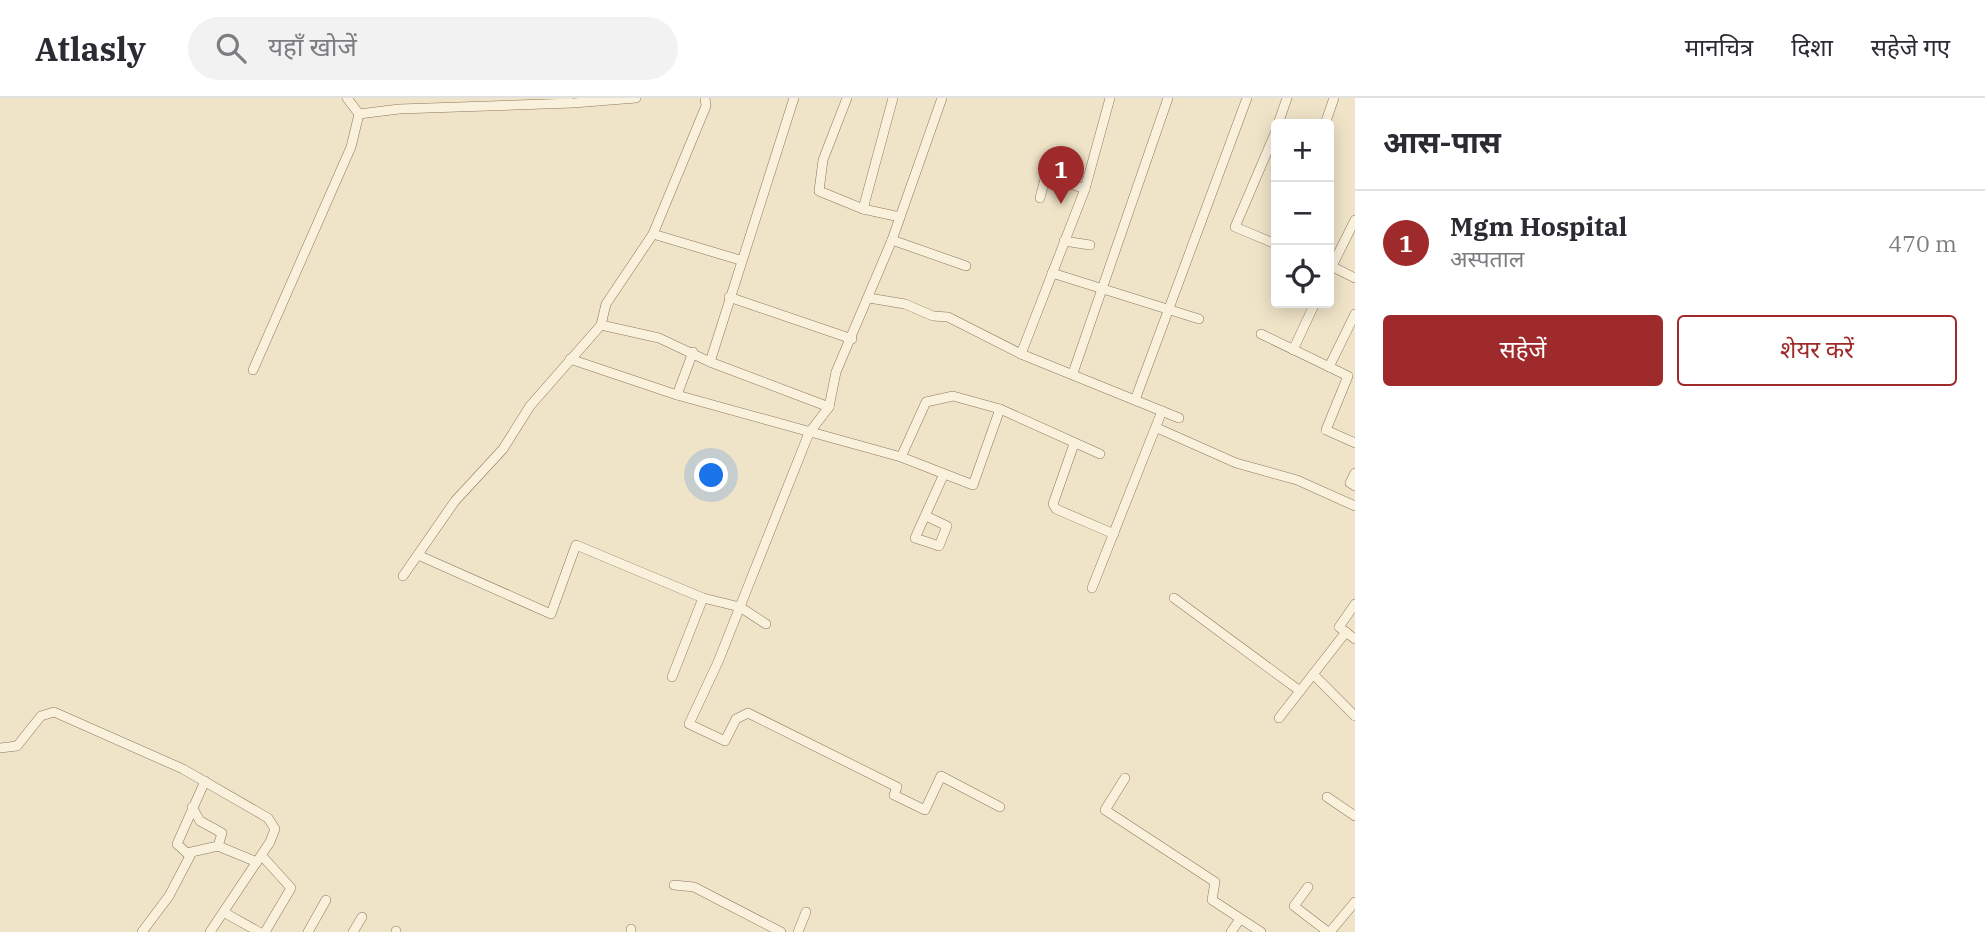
<!DOCTYPE html>
<html lang="hi">
<head>
<meta charset="utf-8">
<style>
  :root { --surface:#fff; --page:#f2f2f3; --text:#2b2b33; --muted:#7c7c81; --line:#e1e1e2; --accent:#9e2a2b }
  body { margin:0; font-family:"IBM Plex Serif","Noto Sans Devanagari",serif; background:var(--page); color:var(--text) }
  .controls { position:absolute; right:21px; top:21px; display:grid; overflow:hidden; border-radius:7px; box-shadow:0 4px 18px #0003 }
  .controls button { width:63px; height:63px; display:grid; place-items:center; padding:0; border:0; border-bottom:2px solid var(--line); background:var(--surface); color:var(--text); font:35px sans-serif }
  .you { position:absolute; left:712px; top:378px; width:24px; height:24px; margin:-18px; border:5px solid #fff; border-radius:50%; background:#1a73e8; box-shadow:0 0 0 10px #1a73e833 }
  .badge { display:grid; place-items:center; width:46px; height:46px; border-radius:50%; background:var(--accent); color:#fff; font-size:23px; font-weight:700 }
  .pin { position:absolute; translate:-50% -58px; filter:drop-shadow(0 2px 4px #0008) }
  .pin::after { content:''; position:absolute; top:37px; width:24px; height:21px; background:inherit; clip-path:polygon(0 0,100% 0,50% 100%) }
  .list { margin:0; padding:0; list-style:none }
  h2 { display:flex; justify-content:space-between; align-items:center; height:91px; margin:0; padding:0 28px; font-size:30px }
  h2 small { font-size:23px; font-weight:400; color:var(--muted) }
  .list li { display:grid; grid-template-columns:46px 1fr auto; gap:21px; align-items:center; box-sizing:border-box; height:105px; padding:0 28px; border-top:2px solid var(--line) }
  .list b { display:block; font-size:26px; white-space:nowrap }
  .list p { margin:0; font-size:23px; white-space:nowrap; color:var(--muted) }
  .list em { font-size:23px; font-style:normal; color:var(--muted) }
  .actions { display:flex; gap:14px; padding:21px 28px }
  .actions a { flex:1; padding:16px 0; border:2px solid var(--accent); border-radius:7px; text-align:center; font-size:24px; color:var(--accent) }
  .actions .main { background:var(--accent); color:#fff }
  .icon { flex:none; width:38px; height:38px; fill:none; stroke:currentColor; stroke-width:2; stroke-linecap:round; stroke-linejoin:round }
  .map { position:relative; flex:none; width:1355px; height:834px; overflow:hidden }
  header { display:flex; align-items:center; gap:42px; box-sizing:border-box; height:98px; padding:0 35px; background:var(--surface); border-bottom:2px solid var(--line) }
  header strong { font-size:33px }
  nav { display:flex; gap:38px; margin-inline-start:auto; font-size:24px }
  .search { width:490px; height:63px; background:var(--page); display:flex; align-items:center; gap:18px; box-sizing:border-box; padding:0 24px; border-radius:38px; color:var(--muted); font-size:26px }
  main { display:flex }
  aside { flex:1; background:var(--surface) }
  .map>svg:first-child { display:block }
  .lines { fill:none; stroke-linecap:round; stroke-linejoin:round }
  .minor-casing { stroke:#8d765c; stroke-width:10 }
  .minor { stroke:#faf1dc; stroke-width:9 }
</style>
</head>
<body>
<header>
<strong>Atlasly</strong>
<div class="search"><svg class="icon" aria-label="search" viewBox="0 0 24 24"><circle cx="10" cy="10" r="6"/><path d="M15 15l6 6"/></svg>यहाँ खोजें</div>
<nav><a>मानचित्र</a><a>दिशा</a><a>सहेजे गए</a></nav>
</header>
<main>
<div class="map">
<svg width="1355" height="834" viewBox="0 0 1355 834">
  <rect width="100%" height="100%" fill="#f0e4c8"/>
  <g class="lines">
    <defs>
      <g id="minor">
        <polyline points="347,0 359,16"/>
        <polyline points="847,0 823,62 819,93 863,111 900,119"/>
        <polyline points="942,0 892,142 836,274 829,309 809,335 718,564 689,626 725,643 736,621 748,615 897,689 894,697 925,712 941,678 1000,709"/>
        <polyline points="1110,0 1085,91 1021,256 1179,320"/>
        <polyline points="1278,26 1287,0"/>
        <polyline points="1325,26 1334,0"/>
        <polyline points="1276,33 1235,129 1276,146"/>
        <polyline points="1040,100 1046,77 1085,91"/>
        <polyline points="863,111 893,0"/>
        <polyline points="653,136 740,162"/>
        <polyline points="892,142 966,168"/>
        <polyline points="1064,143 1090,147"/>
        <polyline points="1329,167 1355,180"/>
        <polyline points="1329,174 1355,122"/>
        <polyline points="1052,175 1199,221"/>
        <polyline points="729,199 852,241"/>
        <polyline points="869,200 905,206 933,218 948,219 1021,256"/>
        <polyline points="601,227 659,240 710,264 829,309"/>
        <polyline points="1261,236 1348,278 1326,332 1355,345"/>
        <polyline points="1293,252 1315,205"/>
        <polyline points="570,261 677,297 901,359 973,387 1000,311"/>
        <polyline points="710,264 794,0"/>
        <polyline points="1329,269 1355,216"/>
        <polyline points="253,272 351,49 359,16 399,11 573,5 636,0"/>
        <polyline points="1073,275 1168,0"/>
        <polyline points="677,297 693,254"/>
        <polyline points="1135,302 1247,0"/>
        <polyline points="1157,330 1236,365 1297,382 1355,408"/>
        <polyline points="1074,346 1053,406 1056,411 1114,436"/>
        <polyline points="901,359 926,304 953,298 1000,311 1100,356"/>
        <polyline points="1355,375 1350,385 1355,388"/>
        <polyline points="926,418 947,428 939,448 915,440 943,378"/>
        <polyline points="418,457 551,516 576,447 703,500 740,509 766,526"/>
        <polyline points="403,478 455,403 503,351 530,308 601,227 606,206 653,136 706,8 705,0"/>
        <polyline points="1092,490 1162,313"/>
        <polyline points="1174,500 1300,593"/>
        <polyline points="1355,506 1339,529 1355,541"/>
        <polyline points="1313,576 1355,618"/>
        <polyline points="672,579 703,500"/>
        <polyline points="1279,620 1346,534"/>
        <polyline points="0,650 17,648 41,618 54,614 183,671 268,720 275,731 270,744 210,834"/>
        <polyline points="1125,680 1105,712 1215,784 1212,802 1261,834"/>
        <polyline points="1327,699 1355,718"/>
        <polyline points="218,748 257,764"/>
        <polyline points="187,755 218,748 222,735 200,723 192,709"/>
        <polyline points="262,758 291,790 265,834"/>
        <polyline points="674,787 694,789 781,834"/>
        <polyline points="1308,789 1294,808 1328,834"/>
        <polyline points="225,815 259,834"/>
        <polyline points="631,831 631,834"/>
        <polyline points="142,834 169,798 190,758 177,746 205,683"/>
        <polyline points="308,834 326,802"/>
        <polyline points="353,834 362,819"/>
        <polyline points="396,834 396,833"/>
        <polyline points="798,834 806,814"/>
        <polyline points="1231,834 1240,821"/>
        <polyline points="1330,834 1355,804"/>
      </g>
    </defs>
    <use href="#minor" class="minor-casing"/>
    <use href="#minor" class="minor"/>
  </g>
</svg>
<div class="controls">
<button>+</button>
<button>−</button>
<button><svg class="icon" aria-label="locate" viewBox="0 0 24 24"><circle cx="12" cy="12" r="6"/><path d="M12 2v4M12 18v4M2 12h4M18 12h4"/></svg></button>
</div>
<div class="you"></div>
<div class="pin badge" style="left:1061px;top:106px">1</div>
</div>
<aside>
<h2>आस-पास<small></small></h2>
<ul class="list">
<li><span class="badge">1</span><div><b>Mgm Hospital</b><p>अस्पताल</p></div><em>470 m</em></li>
</ul>
<div class="actions"><a class="main">सहेजें</a><a>शेयर करें</a></div>
</aside>
</main>
</body>
</html>
